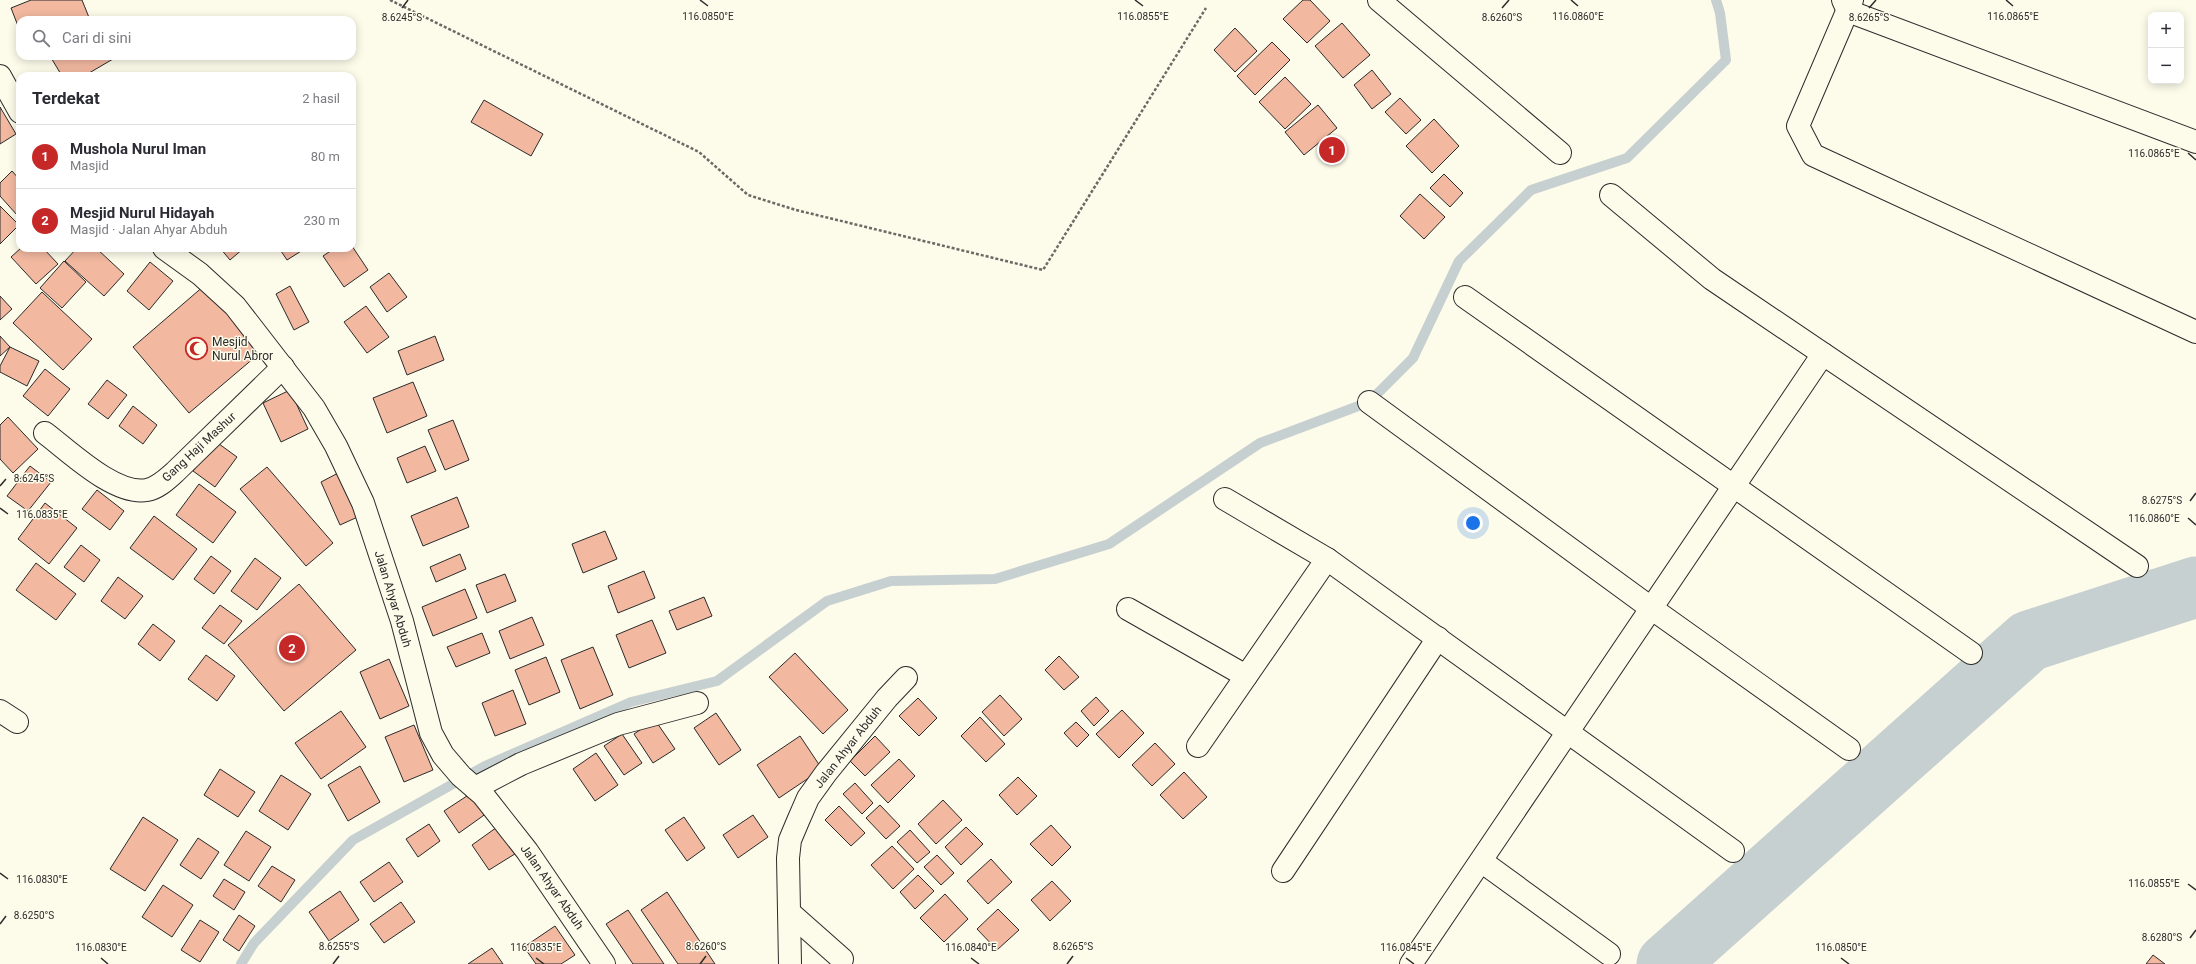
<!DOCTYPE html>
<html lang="id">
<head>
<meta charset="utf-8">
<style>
  :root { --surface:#fff; --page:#f7f7f7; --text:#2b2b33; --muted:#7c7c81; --line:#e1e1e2; --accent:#c62828 }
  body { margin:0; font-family:Roboto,sans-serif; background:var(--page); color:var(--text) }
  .controls { position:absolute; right:12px; top:12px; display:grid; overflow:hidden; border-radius:8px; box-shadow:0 2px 10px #0003 }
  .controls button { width:36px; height:36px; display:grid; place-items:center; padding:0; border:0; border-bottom:1px solid var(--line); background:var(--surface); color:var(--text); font:20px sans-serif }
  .you { position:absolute; left:1473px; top:523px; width:14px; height:14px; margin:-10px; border:3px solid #fff; border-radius:50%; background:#1a73e8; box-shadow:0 0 0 6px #1a73e833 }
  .badge { display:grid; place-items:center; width:26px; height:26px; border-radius:50%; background:var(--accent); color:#fff; font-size:13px; font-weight:700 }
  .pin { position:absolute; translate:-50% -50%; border:2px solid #fff; box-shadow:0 1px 4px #0006 }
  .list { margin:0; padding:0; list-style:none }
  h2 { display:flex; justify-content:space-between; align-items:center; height:52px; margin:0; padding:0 16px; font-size:17px }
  h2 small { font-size:13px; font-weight:400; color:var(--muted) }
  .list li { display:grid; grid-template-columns:26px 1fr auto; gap:12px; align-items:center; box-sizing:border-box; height:64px; padding:0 16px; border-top:1px solid var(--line) }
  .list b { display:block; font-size:15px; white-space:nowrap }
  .list p { margin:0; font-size:13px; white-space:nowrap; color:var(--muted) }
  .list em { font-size:13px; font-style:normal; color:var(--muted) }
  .icon { flex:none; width:22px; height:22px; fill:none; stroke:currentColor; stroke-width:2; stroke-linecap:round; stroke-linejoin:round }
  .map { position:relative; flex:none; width:2196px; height:964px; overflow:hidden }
  .search { position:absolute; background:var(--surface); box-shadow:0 2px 10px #0003; left:16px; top:16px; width:340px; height:44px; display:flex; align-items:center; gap:10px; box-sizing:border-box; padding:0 14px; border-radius:12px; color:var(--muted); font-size:15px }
  .panel { position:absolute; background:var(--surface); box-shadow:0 2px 10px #0003; left:16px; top:72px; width:340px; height:180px; border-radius:12px }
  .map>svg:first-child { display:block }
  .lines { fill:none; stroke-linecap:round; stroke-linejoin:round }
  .stream { stroke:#c7d0d0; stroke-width:10 }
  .river { stroke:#c7d0d0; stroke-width:61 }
  .building { fill:#f2b8a0; stroke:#2b2b2b }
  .minor-casing { stroke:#2b2b2b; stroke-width:24 }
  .path { stroke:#6a6964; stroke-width:2.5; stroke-dasharray:3 2; stroke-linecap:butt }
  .minor { stroke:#fdfbea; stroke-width:22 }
  .ticks { fill:none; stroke:#2b2b2b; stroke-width:1.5 }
  .labels { text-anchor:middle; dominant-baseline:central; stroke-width:3; stroke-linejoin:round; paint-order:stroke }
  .poi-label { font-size:12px; fill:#2b2b2b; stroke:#fdfbea; text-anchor:start }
  .street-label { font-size:12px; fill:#2b2b2b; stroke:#fdfbea }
  .ticks-label { font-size:10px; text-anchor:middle; fill:#2b2b2b; stroke:#fdfbea; stroke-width:3; stroke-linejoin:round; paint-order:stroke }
</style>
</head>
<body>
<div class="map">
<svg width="2196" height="964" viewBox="0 0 2196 964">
  <rect width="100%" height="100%" fill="#fdfbea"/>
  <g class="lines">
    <polyline class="stream" points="241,964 254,943 353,840 485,766 631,702 717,681 827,601 891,581 995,579 1109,544 1260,443 1369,402 1413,358 1459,261 1517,204 1531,190 1627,158 1726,60 1720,13 1716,0"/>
    <polyline class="river" points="1667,964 2029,641 2196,587"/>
  </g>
  <g class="building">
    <polygon points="31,0 82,0 90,20 20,20 20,31 11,8"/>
    <polygon points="1303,0 1310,0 1330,21 1307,43 1283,19"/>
    <polygon points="1342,23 1370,55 1343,78 1315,46"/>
    <polygon points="1235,28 1257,51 1235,72 1214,50"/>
    <polygon points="1272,42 1290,60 1255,95 1237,76"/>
    <polygon points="50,56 111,56 113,59 84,76 62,76"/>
    <polygon points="1372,70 1391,94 1372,109 1354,85"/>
    <polygon points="1285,77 1311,104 1285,129 1259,102"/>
    <polygon points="1400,98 1421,120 1406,134 1385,112"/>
    <polygon points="484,100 543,134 531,156 471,122"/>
    <polygon points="1318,105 1337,128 1304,155 1285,132"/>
    <polygon points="0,107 16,134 0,144"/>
    <polygon points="1434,119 1459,146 1432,173 1406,146"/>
    <polygon points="12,171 20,180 20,212 17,215 0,196 0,183"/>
    <polygon points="1444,174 1463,193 1450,207 1430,188"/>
    <polygon points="1420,194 1445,217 1424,239 1400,216"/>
    <polygon points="0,206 19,225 0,244"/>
    <polygon points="352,246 368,270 344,287 323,256 335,248 352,248"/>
    <polygon points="21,248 43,248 58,264 36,284 11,257"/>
    <polygon points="77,248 96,248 124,274 104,296 65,261"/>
    <polygon points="220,248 244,248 230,260"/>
    <polygon points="279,248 306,248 287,260"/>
    <polygon points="64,261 86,282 62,308 40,288"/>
    <polygon points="150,262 173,281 149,310 127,291"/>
    <polygon points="389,273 407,297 387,312 370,287"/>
    <polygon points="205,285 261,352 189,413 133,347"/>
    <polygon points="290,286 309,322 294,330 276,294"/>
    <polygon points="42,292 92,339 63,370 13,323"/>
    <polygon points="0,296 12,309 0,320"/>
    <polygon points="366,306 389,337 367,353 344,322"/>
    <polygon points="0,336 10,347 0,356"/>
    <polygon points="435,336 444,360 407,375 398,351"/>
    <polygon points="10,347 39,361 27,386 0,372 0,366"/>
    <polygon points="45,369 70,389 48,416 23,396"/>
    <polygon points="107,380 127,395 108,419 88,404"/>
    <polygon points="413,382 427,416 387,433 373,398"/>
    <polygon points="290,390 308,429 281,442 263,403"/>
    <polygon points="133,406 157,425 143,444 119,426"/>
    <polygon points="8,417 38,449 13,473 0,459 0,425"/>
    <polygon points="453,420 469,460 445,470 428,430"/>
    <polygon points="215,441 237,457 215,487 193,471"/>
    <polygon points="425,446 436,471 407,483 397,458"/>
    <polygon points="30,466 51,482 28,511 7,496"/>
    <polygon points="267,467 333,543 306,566 240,489"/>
    <polygon points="342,471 362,515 340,525 321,482"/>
    <polygon points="199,484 236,512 213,543 176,515"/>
    <polygon points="97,490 124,511 110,530 82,509"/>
    <polygon points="457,497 469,527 423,546 411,516"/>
    <polygon points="45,503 77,528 49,564 18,539"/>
    <polygon points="154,516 197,549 173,580 130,548"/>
    <polygon points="605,531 617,559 583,573 572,544"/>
    <polygon points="81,545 100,560 84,582 64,567"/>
    <polygon points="460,554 466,569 436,582 430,567"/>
    <polygon points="211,556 231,571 214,594 194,579"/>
    <polygon points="255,558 281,578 257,610 231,591"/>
    <polygon points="36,563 76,594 56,620 16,590"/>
    <polygon points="644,571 655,598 618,613 608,586"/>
    <polygon points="505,574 516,601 487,613 476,585"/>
    <polygon points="118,577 143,596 125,619 101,601"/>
    <polygon points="299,584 356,650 284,711 228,645"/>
    <polygon points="465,589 477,618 433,636 422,607"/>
    <polygon points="704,597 712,616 677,630 669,611"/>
    <polygon points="220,605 242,621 224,644 202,628"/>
    <polygon points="532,617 544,645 510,659 499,631"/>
    <polygon points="652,620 666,653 629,668 616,635"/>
    <polygon points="153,624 175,641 160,661 138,644"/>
    <polygon points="482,633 490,653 456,667 447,647"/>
    <polygon points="593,647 613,695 580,709 561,660"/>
    <polygon points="795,653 848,710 823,734 769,677"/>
    <polygon points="206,655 235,676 217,701 188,679"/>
    <polygon points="1059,656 1079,677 1064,690 1045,670"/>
    <polygon points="546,657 560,692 529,705 515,670"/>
    <polygon points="389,659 409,706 380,719 360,672"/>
    <polygon points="513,690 526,724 495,736 482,703"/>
    <polygon points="1000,695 1022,719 1004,736 982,712"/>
    <polygon points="1096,697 1109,711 1094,726 1081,711"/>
    <polygon points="918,698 937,718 919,736 899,716"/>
    <polygon points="1122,710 1144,733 1119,758 1096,734"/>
    <polygon points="341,711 366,747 321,779 295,743"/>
    <polygon points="716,713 741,750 719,765 694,728"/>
    <polygon points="980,717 1005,744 986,762 961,736"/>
    <polygon points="655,720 675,749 653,763 634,734"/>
    <polygon points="1076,722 1089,735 1077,747 1064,733"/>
    <polygon points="414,725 433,770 404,782 385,737"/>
    <polygon points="622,734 642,763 624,775 604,746"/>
    <polygon points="800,736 822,769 779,798 757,765"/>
    <polygon points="875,736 890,752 865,776 850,761"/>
    <polygon points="1155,743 1175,764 1152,786 1132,765"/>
    <polygon points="596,753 618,785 595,801 573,769"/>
    <polygon points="899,759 915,776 888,803 871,785"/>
    <polygon points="360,766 380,802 348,821 328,785"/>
    <polygon points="220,769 255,792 238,817 204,795"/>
    <polygon points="1184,772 1207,797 1183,819 1160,795"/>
    <polygon points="281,775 311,794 288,830 259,811"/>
    <polygon points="1018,777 1037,796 1017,815 999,795"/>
    <polygon points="855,783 873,803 862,814 843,794"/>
    <polygon points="473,792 487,813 459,833 444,811"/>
    <polygon points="943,800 962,820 936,844 918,824"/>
    <polygon points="880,805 900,826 886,839 866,818"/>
    <polygon points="839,806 865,833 851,846 825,820"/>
    <polygon points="753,815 768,837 738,858 723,835"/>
    <polygon points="143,817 178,840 145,891 110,869"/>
    <polygon points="684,817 705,848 687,861 665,830"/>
    <polygon points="429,824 440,841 418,857 406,839"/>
    <polygon points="500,825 518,852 489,870 472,845"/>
    <polygon points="1051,825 1071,847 1052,866 1030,844"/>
    <polygon points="966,827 983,844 961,865 945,847"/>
    <polygon points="910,830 930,852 917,863 897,842"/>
    <polygon points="246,831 271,847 249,881 224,865"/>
    <polygon points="198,838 219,852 201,879 180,865"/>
    <polygon points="892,846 914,869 893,889 871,865"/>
    <polygon points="937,855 954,873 941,885 924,867"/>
    <polygon points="991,859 1012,882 988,904 967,881"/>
    <polygon points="389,862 403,882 374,902 360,882"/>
    <polygon points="272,866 295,880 281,902 258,886"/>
    <polygon points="918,875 934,891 915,909 900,892"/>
    <polygon points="224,879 245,892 234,910 213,896"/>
    <polygon points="1052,881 1071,901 1050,921 1031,900"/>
    <polygon points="163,885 193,905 172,937 142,917"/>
    <polygon points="340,891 359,920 329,941 309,912"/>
    <polygon points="667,892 715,964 678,964 641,910"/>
    <polygon points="945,894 968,919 944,942 920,918"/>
    <polygon points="401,902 415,922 384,943 370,924"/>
    <polygon points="998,909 1019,930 997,950 977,929"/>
    <polygon points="628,910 664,964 633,964 606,924"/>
    <polygon points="239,915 255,926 239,951 223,940"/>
    <polygon points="200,920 219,932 200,962 181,950"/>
    <polygon points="555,926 575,955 561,964 536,964 524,947"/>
    <polygon points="492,948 503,964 468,964"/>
    <polygon points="2153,955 2165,964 2146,964"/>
  </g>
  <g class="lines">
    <defs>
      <g id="minor">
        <polyline points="1379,0 1560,153"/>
        <polyline points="1843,0 1848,11 2196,142"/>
        <polyline points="1852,0 1798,126 1813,155 2196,332"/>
        <polyline points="0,76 20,112"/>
        <polyline points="1611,195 1712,279 2137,566"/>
        <polyline points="164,248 200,274 235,306 314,408 336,446 363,503 402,621 431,733 443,755 461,776 483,795 527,851 604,964"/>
        <polyline points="1465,297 1971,653"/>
        <polyline points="1369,402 1651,608 1849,749"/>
        <path d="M45,433C69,451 115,496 147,490C158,488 167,479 175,472L283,367"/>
        <polyline points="1225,499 1327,559 1733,851"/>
        <polyline points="1128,609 1246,676"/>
        <polyline points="0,711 17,722"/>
        <polyline points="1198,746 1327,559"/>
        <polyline points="475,788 521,764 618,724 697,703"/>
        <polyline points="1481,861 1609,954"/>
        <polyline points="1283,871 1438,638"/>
        <polyline points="790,913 842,959"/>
        <polyline points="790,964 788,858 790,840 798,821 808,798 826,773 887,698 906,678"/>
        <polyline points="1411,964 1823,354"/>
      </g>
    </defs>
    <use href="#minor" class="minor-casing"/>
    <polyline class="path" points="390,0 699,152 748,195 796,210 1043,270 1206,8"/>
    <use href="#minor" class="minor"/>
  </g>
  <path class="ticks" d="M700,0L708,6M1135,0L1143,6M1571,0L1578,6M2006,0L2013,6M402,8L408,0M1502,8L1509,0M1869,8L1876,0M2188,153L2196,160M0,486L6,479M2190,501L2196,493M0,508L8,514M2188,518L2196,525M0,873L8,879M2188,884L2196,890M0,924L6,916M2190,938L2196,930M101,958L108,964M536,958L544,964M971,958L979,964M1406,958L1414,964M1841,958L1849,964M333,964L339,956M700,964L706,956M1067,964L1073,956"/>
  <defs>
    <symbol id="mosque-ring" viewBox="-11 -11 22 22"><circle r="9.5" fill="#fdfbea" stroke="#c62828" stroke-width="1.5"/><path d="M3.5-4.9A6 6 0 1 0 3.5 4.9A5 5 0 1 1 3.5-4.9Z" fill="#c62828"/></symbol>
  </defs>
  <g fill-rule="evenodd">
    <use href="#mosque-ring" x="184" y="336" width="25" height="25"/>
  </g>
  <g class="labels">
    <g class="poi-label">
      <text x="212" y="342">Mesjid<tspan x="212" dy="14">Nurul Abror</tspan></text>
    </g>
    <g class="street-label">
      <text transform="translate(199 447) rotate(-43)">Gang Haji Mashur</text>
      <text transform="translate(393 599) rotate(73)">Jalan Ahyar Abduh</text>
      <text transform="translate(848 747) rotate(-52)">Jalan Ahyar Abduh</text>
      <text transform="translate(552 887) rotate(55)">Jalan Ahyar Abduh</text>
    </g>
  </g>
  <g class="ticks-label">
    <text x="708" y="20">116.0850°E</text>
    <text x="1143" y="20">116.0855°E</text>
    <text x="1578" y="20">116.0860°E</text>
    <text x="2013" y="20">116.0865°E</text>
    <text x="402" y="21">8.6245°S</text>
    <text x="1502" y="21">8.6260°S</text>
    <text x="1869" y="21">8.6265°S</text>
    <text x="2154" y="157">116.0865°E</text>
    <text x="34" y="482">8.6245°S</text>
    <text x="2162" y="504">8.6275°S</text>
    <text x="42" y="518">116.0835°E</text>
    <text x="2154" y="522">116.0860°E</text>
    <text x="42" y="883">116.0830°E</text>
    <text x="2154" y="887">116.0855°E</text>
    <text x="34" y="919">8.6250°S</text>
    <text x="2162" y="941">8.6280°S</text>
    <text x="339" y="950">8.6255°S</text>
    <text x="706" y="950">8.6260°S</text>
    <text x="1073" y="950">8.6265°S</text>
    <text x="101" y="951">116.0830°E</text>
    <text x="536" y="951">116.0835°E</text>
    <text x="971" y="951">116.0840°E</text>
    <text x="1406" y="951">116.0845°E</text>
    <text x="1841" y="951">116.0850°E</text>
  </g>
</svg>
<div class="controls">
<button>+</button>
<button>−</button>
</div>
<div class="you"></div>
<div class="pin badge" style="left:1332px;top:150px">1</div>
<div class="pin badge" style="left:292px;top:648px">2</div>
<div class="search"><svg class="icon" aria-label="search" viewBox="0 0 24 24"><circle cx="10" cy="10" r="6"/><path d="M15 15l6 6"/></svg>Cari di sini</div>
<section class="panel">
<h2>Terdekat<small>2 hasil</small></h2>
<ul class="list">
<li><span class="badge">1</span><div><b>Mushola Nurul Iman</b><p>Masjid</p></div><em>80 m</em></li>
<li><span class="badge">2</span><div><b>Mesjid Nurul Hidayah</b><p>Masjid · Jalan Ahyar Abduh</p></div><em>230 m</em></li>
</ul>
</section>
</div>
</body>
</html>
